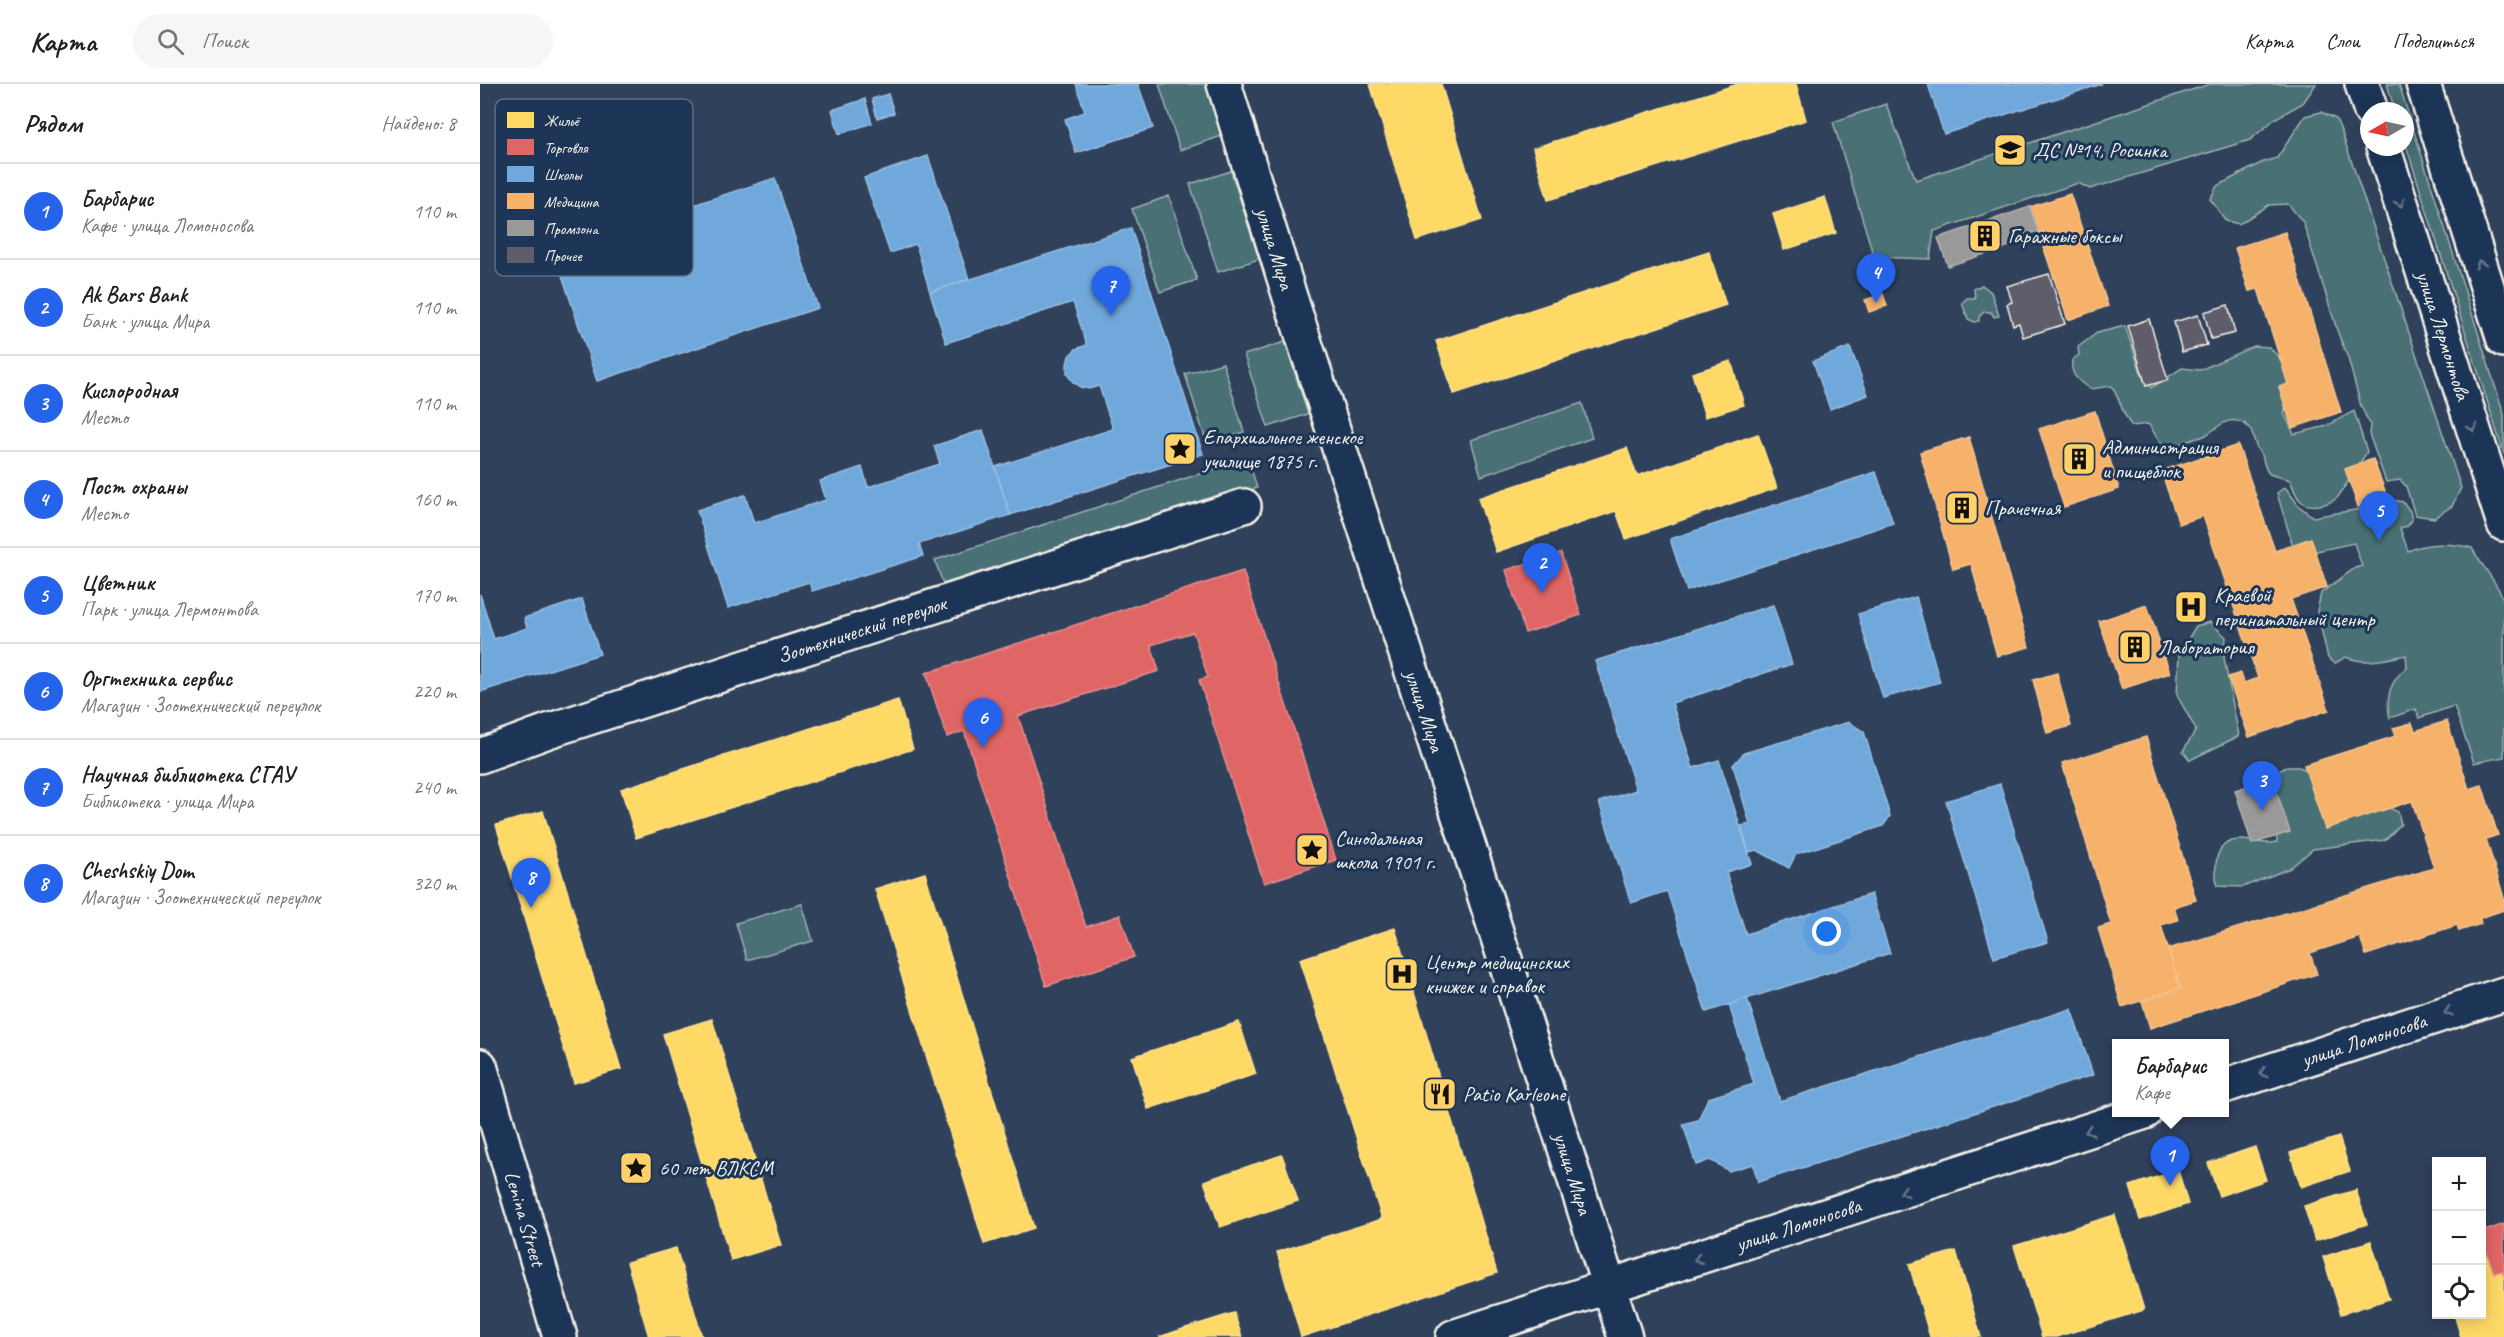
<!DOCTYPE html>
<html lang="ru">
<head>
<meta charset="utf-8">
<style>
  :root { --surface:#fff; --page:#f6f6f6; --text:#222; --muted:#767676; --line:#e0e0e0; --accent:#2563eb }
  body { margin:0; font-family:Caveat,sans-serif; background:var(--page); color:var(--text) }
  .controls { position:absolute; right:18px; bottom:18px; display:grid; overflow:hidden; border-radius:0px; box-shadow:0 3px 15px #0003 }
  .controls button { width:54px; height:54px; display:grid; place-items:center; padding:0; border:0; border-bottom:2px solid var(--line); background:var(--surface); color:var(--text); font:30px sans-serif }
  .compass { position:absolute; left:1880px; top:18px; width:54px; height:54px; border-radius:50%; background:var(--surface); box-shadow:0 3px 15px #0003; rotate:261deg }
  .you { position:absolute; left:1347px; top:848px; width:21px; height:21px; margin:-15px; border:4px solid #fff; border-radius:50%; background:#1a73e8; box-shadow:0 0 0 9px #1a73e833 }
  .badge { display:grid; place-items:center; width:39px; height:39px; border-radius:50%; background:var(--accent); color:#fff; font-size:20px; font-weight:700 }
  .pin { position:absolute; translate:-50% -50px; filter:drop-shadow(0 2px 3px #0008) }
  .pin::after { content:''; position:absolute; top:32px; width:21px; height:18px; background:inherit; clip-path:polygon(0 0,100% 0,50% 100%) }
  .popup { position:absolute; left:1632px; top:955px; width:117px; height:78px; box-sizing:border-box; display:grid; place-content:center; border-radius:0px; background:var(--surface); filter:drop-shadow(0 2px 4px #0005); font-size:20px; white-space:nowrap; color:var(--muted) }
  .popup b { font-size:22px; color:var(--text) }
  .popup::after { content:''; position:absolute; left:50%; top:100%; margin-left:-12px; border:12px solid transparent; border-top-color:var(--surface) }
  .list { margin:0; padding:0; list-style:none }
  h2 { display:flex; justify-content:space-between; align-items:center; height:78px; margin:0; padding:0 24px; font-size:26px }
  h2 small { font-size:20px; font-weight:400; color:var(--muted) }
  .list li { display:grid; grid-template-columns:39px 1fr auto; gap:18px; align-items:center; box-sizing:border-box; height:96px; padding:0 24px; border-top:2px solid var(--line) }
  .list b { display:block; font-size:22px; white-space:nowrap }
  .list p { margin:0; font-size:20px; white-space:nowrap; color:var(--muted) }
  .list em { font-size:20px; font-style:normal; color:var(--muted) }
  .icon { flex:none; width:33px; height:33px; fill:none; stroke:currentColor; stroke-width:2; stroke-linecap:round; stroke-linejoin:round }
  .map { position:relative; flex:none; width:2024px; height:1253px; overflow:hidden }
  header { display:flex; align-items:center; gap:36px; box-sizing:border-box; height:84px; padding:0 30px; background:var(--surface); border-bottom:2px solid var(--line) }
  header strong { font-size:28px }
  nav { display:flex; gap:33px; margin-inline-start:auto; font-size:21px }
  .search { width:420px; height:54px; background:var(--page); display:flex; align-items:center; gap:15px; box-sizing:border-box; padding:0 21px; border-radius:33px; color:var(--muted); font-size:22px }
  main { display:flex }
  aside { flex:1; background:var(--surface) }
  .map>svg:first-child { display:block }
  .green { fill:#497175; stroke:#9eb1ae; stroke-width:1.5 }
  .homes { fill:#ffd966; stroke:#fce08d; stroke-width:1.5 }
  .shops { fill:#e06666; stroke:#e6908d; stroke-width:1.5 }
  .schools { fill:#6fa8dc; stroke:#97bee0; stroke-width:1.5 }
  .health { fill:#f6b26b; stroke:#f5c590; stroke-width:1.5 }
  .industry { fill:#999; stroke:#b4b3b1; stroke-width:1.5 }
  .building { fill:#5e5d69; stroke:#f4f1e8; stroke-width:1.5 }
  .lines { fill:none; stroke-linecap:round; stroke-linejoin:round }
  .minor-casing { stroke:#f4f1e8; stroke-width:38 }
  .major-casing { stroke:#f4f1e8; stroke-width:38 }
  .minor { stroke:#1d3557; stroke-width:33 }
  .major { stroke:#1d3557; stroke-width:33 }
  .oneway { stroke:#68778a }
  .labels { text-anchor:middle; dominant-baseline:central; stroke-width:6; stroke-linejoin:round; paint-order:stroke }
  .poi-label { font-size:21px; fill:#f4f1e8; stroke:#1d3557; text-anchor:start }
  .street-label { font-size:21px; fill:#f4f1e8; stroke:#1d3557 }
  .key { fill:#1d3557; stroke:#5e6d82; stroke-width:1.5 }
  .key-label { font-size:16px; fill:#f4f1e8 }
</style>
</head>
<body>
<header>
<strong>Карта</strong>
<div class="search"><svg class="icon" aria-label="search" viewBox="0 0 24 24"><circle cx="10" cy="10" r="6"/><path d="M15 15l6 6"/></svg>Поиск</div>
<nav><a>Карта</a><a>Слои</a><a>Поделиться</a></nav>
</header>
<main>
<aside>
<h2>Рядом<small>Найдено: 8</small></h2>
<ul class="list">
<li><span class="badge">1</span><div><b>Барбарис</b><p>Кафе · улица Ломоносова</p></div><em>110 m</em></li>
<li><span class="badge">2</span><div><b>Ak Bars Bank</b><p>Банк · улица Мира</p></div><em>110 m</em></li>
<li><span class="badge">3</span><div><b>Кислородная</b><p>Место</p></div><em>110 m</em></li>
<li><span class="badge">4</span><div><b>Пост охраны</b><p>Место</p></div><em>160 m</em></li>
<li><span class="badge">5</span><div><b>Цветник</b><p>Парк · улица Лермонтова</p></div><em>170 m</em></li>
<li><span class="badge">6</span><div><b>Оргтехника сервис</b><p>Магазин · Зоотехнический переулок</p></div><em>220 m</em></li>
<li><span class="badge">7</span><div><b>Научная библиотека СГАУ</b><p>Библиотека · улица Мира</p></div><em>240 m</em></li>
<li><span class="badge">8</span><div><b>Cheshskiy Dom</b><p>Магазин · Зоотехнический переулок</p></div><em>320 m</em></li>
</ul>
</aside>
<div class="map">
<svg width="2024" height="1253" viewBox="0 0 2024 1253">
  <rect width="100%" height="100%" fill="#30415c"/>
  <filter id="ink" filterUnits="userSpaceOnUse"><feTurbulence type="fractalNoise" baseFrequency=".0167" numOctaves="2"/><feDisplacementMap in="SourceGraphic" scale="12" xChannelSelector="R" yChannelSelector="G"/><feConvolveMatrix kernelMatrix="1 2 1 2 8 2 1 2 1" color-interpolation-filters="sRGB"/></filter>
  <g filter="url(#ink)">
    <g class="green">
      <polygon points="679,0 726,0 742,52 700,66"/>
      <polygon points="1730,0 1836,0 1823,19 1796,34 1770,56 1610,105 1598,99 1454,147 1450,175 1394,173 1353,38 1406,20 1436,96"/>
      <polygon points="1907,0 1919,0 2024,330 2024,370 1925,58 1925,27 1915,27"/>
      <polygon points="1841,28 1856,35 1862,49 1981,404 1972,422 1954,434 1935,431 1926,402 1920,396 1906,398 1889,350 1890,341 1881,322 1868,274 1858,249 1823,138 1808,120 1789,121 1759,140 1746,137 1730,115 1737,102 1781,79 1797,74 1825,32"/>
      <polygon points="751,87 779,175 738,188 710,100"/>
      <polygon points="689,112 717,196 680,208 652,125"/>
      <polygon points="1502,201 1511,208 1519,232 1514,233 1511,228 1504,228 1499,233 1499,237 1494,238 1488,235 1482,219 1487,214 1495,214 1494,205"/>
      <path d="M1645,242L1663,294L1671,304L1702,284L1720,286L1774,262L1789,263L1817,292L1804,329L1814,350L1847,342L1874,327L1887,368L1858,413C1851,420 1831,425 1822,418C1816,414 1813,403 1810,396C1788,389 1788,396 1782,371C1772,363 1776,347 1765,340C1748,330 1738,344 1724,352C1719,354 1715,354 1711,356C1703,358 1694,365 1685,361C1675,357 1675,346 1668,340L1652,342C1641,330 1641,314 1631,302L1610,305C1598,297 1590,291 1592,276L1599,271L1598,263L1617,249Z"/>
      <polygon points="805,258 828,330 788,343 764,271"/>
      <polygon points="743,279 764,348 727,360 705,290"/>
      <polygon points="1102,319 1112,354 1001,392 991,356"/>
      <polygon points="768,374 777,404 464,503 455,476"/>
      <path d="M1805,403L1819,422L1833,433L1899,422L1913,416L1923,418L1930,427L1932,436L1928,442L1920,444L1928,467C1946,458 1974,459 1992,464C2002,483 2017,497 2024,517V673L1994,679L1974,622L1939,634L1936,625L1910,634C1905,613 1910,597 1927,583L1926,571C1907,575 1884,581 1866,573L1855,579L1848,574L1837,527L1841,509L1875,484L1882,482L1874,459L1827,469L1813,462L1797,409Z"/>
      <polygon points="1730,538 1746,553 1744,574 1759,652 1710,676 1703,667 1716,646 1697,611 1699,570 1716,542"/>
      <path d="M1806,683H1819L1832,688L1918,728L1921,740L1905,756L1833,765L1810,784L1763,803L1737,802C1734,781 1734,754 1763,756C1779,757 1779,761 1797,758L1791,706L1785,695Z"/>
      <polygon points="322,820 333,857 267,876 256,839"/>
    </g>
    <g class="homes">
      <polygon points="890,0 961,0 1002,136 937,156"/>
      <polygon points="1258,0 1316,0 1326,36 1068,116 1053,64"/>
      <polygon points="1345,113 1356,149 1304,166 1293,130"/>
      <polygon points="1229,168 1246,221 974,310 956,257"/>
      <polygon points="1251,277 1264,321 1225,333 1212,289"/>
      <polygon points="1278,350 1297,404 1146,455 1136,427 1016,468 998,414 1147,364 1157,392"/>
      <polygon points="418,616 433,665 156,754 141,705"/>
      <polygon points="63,727 141,985 94,999 16,741"/>
      <polygon points="445,789 554,1144 504,1160 395,805"/>
      <polygon points="915,844 1017,1189 821,1253 797,1168 902,1135 820,875"/>
      <polygon points="232,935 301,1161 251,1176 183,950"/>
      <polygon points="759,938 776,990 668,1025 652,973"/>
      <polygon points="1859,1053 1870,1087 1821,1103 1810,1069"/>
      <polygon points="1775,1063 1786,1096 1739,1112 1728,1079"/>
      <polygon points="802,1071 818,1117 740,1143 724,1097"/>
      <polygon points="1698,1086 1708,1120 1660,1136 1650,1102"/>
      <polygon points="1876,1106 1887,1140 1835,1157 1824,1122"/>
      <polygon points="1635,1131 1664,1226 1576,1253 1562,1253 1534,1162"/>
      <polygon points="1891,1157 1909,1215 1861,1230 1843,1173"/>
      <polygon points="196,1164 222,1253 169,1253 147,1178"/>
      <polygon points="2006,1166 2014,1189 2022,1187 2024,1192 2024,1253 1981,1253 1974,1230 2002,1230 2002,1167"/>
      <polygon points="1476,1167 1501,1253 1450,1253 1429,1180"/>
      <polygon points="754,1229 762,1253 679,1253 709,1243"/>
    </g>
    <g class="shops">
      <polygon points="1081,469 1101,531 1045,549 1026,486"/>
      <polygon points="763,487 856,776 784,799 719,596 728,593 713,548 671,561 679,587 538,632 606,843 640,831 654,873 566,902 484,647 467,653 446,589"/>
      <polygon points="2024,1140 2024,1192 2022,1187 2014,1189 2006,1166 2002,1167 2002,1148"/>
    </g>
    <g class="schools">
      <polygon points="596,0 658,0 673,44 596,69 585,35 605,28"/>
      <polygon points="1448,0 1622,0 1464,50"/>
      <polygon points="408,10 414,29 397,34 392,15"/>
      <polygon points="385,15 392,39 359,50 352,26"/>
      <polygon points="448,72 489,195 450,208 436,160 410,169 384,94"/>
      <polygon points="295,94 338,224 117,297 74,167"/>
      <polygon points="651,144 723,370 530,431 515,383 633,345 619,302 609,305 600,303 593,298 587,290 587,280 589,272 596,265 607,261 593,218 466,259 450,208"/>
      <polygon points="1370,263 1388,311 1350,325 1333,277"/>
      <polygon points="503,346 530,431 439,460 443,472 332,507 329,498 248,524 217,426 265,411 274,439 346,416 340,397 382,383 388,403 460,380 454,362"/>
      <polygon points="1396,388 1413,439 1207,507 1190,455"/>
      <polygon points="0,510 14,555 47,544 44,534 102,515 120,570 0,608"/>
      <polygon points="1436,513 1460,598 1403,614 1378,530"/>
      <polygon points="1293,521 1312,580 1192,619 1213,684 1239,676 1272,780 1246,788 1266,850 1391,810 1410,869 1226,928 1187,807 1151,819 1119,718 1156,706 1115,577"/>
      <polygon points="1369,638 1384,648 1410,732 1403,742 1316,770 1309,784 1277,766 1269,768 1261,742 1270,740 1253,681 1264,669"/>
      <polygon points="1520,700 1568,858 1514,874 1466,717"/>
      <polygon points="1267,914 1300,1017 1591,925 1613,991 1278,1098 1273,1080 1249,1087 1230,1076 1216,1081 1203,1040 1218,1036 1228,1014 1274,1000 1249,921"/>
    </g>
    <g class="health">
      <polygon points="1590,110 1628,222 1588,236 1550,123"/>
      <polygon points="1805,148 1861,328 1812,344 1799,303 1808,300 1778,205 1769,207 1755,164"/>
      <polygon points="1403,210 1407,222 1389,228 1385,216"/>
      <polygon points="1615,327 1639,405 1584,423 1559,345"/>
      <polygon points="1489,353 1549,563 1517,572 1491,480 1473,485 1440,368"/>
      <polygon points="1758,361 1795,467 1831,454 1847,503 1811,515 1849,626 1769,653 1748,593 1761,589 1764,599 1778,594 1723,432 1699,440 1681,387"/>
      <polygon points="1893,375 1907,412 1878,423 1865,385"/>
      <polygon points="1667,521 1690,589 1642,605 1619,537"/>
      <polygon points="1577,589 1591,642 1567,649 1553,596"/>
      <polygon points="1967,637 1989,705 2002,701 2018,751 2006,755 2024,814 2024,826 2000,834 2001,840 1979,847 1977,841 1886,871 1880,853 1830,869 1837,890 1670,944 1662,917 1700,904 1688,865 1954,784 1932,717 1845,745 1824,681 1916,652 1913,644 1932,639 1935,647"/>
      <polygon points="1666,653 1716,816 1694,823 1698,836 1681,841 1700,904 1642,923 1618,844 1631,840 1582,679"/>
    </g>
    <g class="industry">
      <polygon points="1550,123 1558,147 1546,151 1548,156 1468,182 1458,154"/>
      <polygon points="1792,694 1810,748 1772,760 1755,706"/>
    </g>
    <g class="building">
      <polygon points="1569,190 1585,240 1543,253 1539,239 1533,241 1527,220 1532,218 1527,202"/>
      <polygon points="1748,221 1755,249 1731,255 1724,228"/>
      <polygon points="1718,231 1727,261 1702,268 1694,238"/>
      <polygon points="1669,235 1688,296 1666,302 1648,242"/>
    </g>
    <g class="lines">
      <defs>
        <g id="minor">
          <path id="s1" d="M0,672L68,647L764,422"/>
          <path id="s2" d="M1744,1002L2024,910"/>
          <path id="s3" d="M973,1253L1665,1028"/>
        </g>
        <g id="major">
          <path id="s4" d="M744,0L810,213L999,794L1145,1253"/>
          <polyline points="1882,0 1891,27"/>
          <polyline points="1943,0 2024,256"/>
          <path id="s5" d="M1903,63L2024,440"/>
          <path id="s6" d="M0,982L80,1253"/>
        </g>
      </defs>
      <use href="#minor" class="minor-casing"/>
      <use href="#major" class="major-casing"/>
      <use href="#minor" class="minor"/>
      <use href="#major" class="major"/>
    </g>
    <defs><path id="oneway-chevron" d="M-2-3.5L2.5 0L-2 3.5" fill="none" stroke-width="1.6" stroke-linecap="round" stroke-linejoin="round" transform="scale(1.5)"/></defs>
    <g class="oneway">
      <use href="#oneway-chevron" transform="translate(1920 119) rotate(72)"/>
      <use href="#oneway-chevron" transform="translate(2000 180) rotate(-108)"/>
      <use href="#oneway-chevron" transform="translate(1993 344) rotate(72)"/>
      <use href="#oneway-chevron" transform="translate(1968 928) rotate(162)"/>
      <use href="#oneway-chevron" transform="translate(1783 989) rotate(162)"/>
      <use href="#oneway-chevron" transform="translate(1609 1047) rotate(162)"/>
      <use href="#oneway-chevron" transform="translate(1424 1108) rotate(162)"/>
      <use href="#oneway-chevron" transform="translate(1218 1175) rotate(162)"/>
    </g>
  </g>
  <defs>
    <symbol id="school-square" viewBox="-11 -11 22 22"><rect x="-9" y="-9" width="18" height="18" rx="4" fill="#ffd166" stroke="#1d3557"/><path d="M0-5L7-2L0 1L-7-2ZM-4 1L0 2.5L4 1V4Q0 6-4 4Z" fill="#111"/></symbol>
    <symbol id="building-square" viewBox="-11 -11 22 22"><rect x="-9" y="-9" width="18" height="18" rx="4" fill="#ffd166" stroke="#1d3557"/><path d="M-4-6H4V6H1V3H-1V6H-4ZM-2.5-4.3h1.7v1.8h-1.7ZM.8-4.3h1.7v1.8H.8ZM-2.5-1h1.7V.8h-1.7ZM.8-1h1.7V.8H.8Z" fill="#111"/></symbol>
    <symbol id="sight-square" viewBox="-11 -11 22 22"><rect x="-9" y="-9" width="18" height="18" rx="4" fill="#ffd166" stroke="#1d3557"/><path d="M0-6L1.8-2.2L6-1.7L2.9 1.2L3.7 5.4L0 3.3L-3.7 5.4L-2.9 1.2L-6-1.7L-1.8-2.2Z" fill="#111"/></symbol>
    <symbol id="hospital-square" viewBox="-11 -11 22 22"><rect x="-9" y="-9" width="18" height="18" rx="4" fill="#ffd166" stroke="#1d3557"/><path d="M-5-5h3v3.5h4V-5h3V5h-3V1.5h-4V5h-3Z" fill="#111"/></symbol>
    <symbol id="restaurant-square" viewBox="-11 -11 22 22"><rect x="-9" y="-9" width="18" height="18" rx="4" fill="#ffd166" stroke="#1d3557"/><path d="M-5-6h1v4h1v-4h1v4h1v-4h1v5L-1.5 .5V6h-2V.5L-5-1ZM5-6V6H3V1.5H1.5Q1.5-4 5-6Z" fill="#111"/></symbol>
  </defs>
  <g fill-rule="evenodd">
    <use href="#school-square" x="1511" y="47" width="38" height="38"/>
    <use href="#building-square" x="1486" y="133" width="38" height="38"/>
    <use href="#sight-square" x="681" y="346" width="38" height="38"/>
    <use href="#building-square" x="1580" y="356" width="38" height="38"/>
    <use href="#building-square" x="1463" y="405" width="38" height="38"/>
    <use href="#hospital-square" x="1692" y="504" width="38" height="38"/>
    <use href="#building-square" x="1636" y="544" width="38" height="38"/>
    <use href="#sight-square" x="813" y="747" width="38" height="38"/>
    <use href="#hospital-square" x="903" y="871" width="38" height="38"/>
    <use href="#restaurant-square" x="941" y="991" width="38" height="38"/>
    <use href="#sight-square" x="137" y="1065" width="38" height="38"/>
  </g>
  <g class="labels">
    <g class="poi-label">
      <text x="1553" y="66">ДС №14, Росинка</text>
      <text x="1528" y="152">Гаражные боксы</text>
      <text x="723" y="353">Епархиальное женское<tspan x="723" dy="24">училище 1875 г.</tspan></text>
      <text x="1622" y="363">Администрация<tspan x="1622" dy="24">и пищеблок</tspan></text>
      <text x="1505" y="424">Прачечная</text>
      <text x="1734" y="511">Краевой<tspan x="1734" dy="24">перинатальный центр</tspan></text>
      <text x="1678" y="563">Лаборатория</text>
      <text x="855" y="754">Синодальная<tspan x="855" dy="24">школа 1901 г.</tspan></text>
      <text x="945" y="878">Центр медицинских<tspan x="945" dy="24">книжек и справок</tspan></text>
      <text x="983" y="1010">Patio Karleone</text>
      <text x="179" y="1084">60 лет ВЛКСМ</text>
    </g>
    <g class="street-label">
      <text stroke="none"><textPath href="#s4" startOffset="172">улица Мира</textPath></text>
      <text stroke="none"><textPath href="#s5" startOffset="198">улица Лермонтова</textPath></text>
      <text stroke="none"><textPath href="#s1" startOffset="402">Зоотехнический переулок</textPath></text>
      <text stroke="none"><textPath href="#s4" startOffset="658">улица Мира</textPath></text>
      <text stroke="none"><textPath href="#s2" startOffset="147">улица Ломоносова</textPath></text>
      <text stroke="none"><textPath href="#s4" startOffset="1144">улица Мира</textPath></text>
      <text stroke="none"><textPath href="#s6" startOffset="159">Lenina Street</textPath></text>
      <text stroke="none"><textPath href="#s3" startOffset="363">улица Ломоносова</textPath></text>
    </g>
  </g>
  <rect x="15" y="15" width="198" height="177" rx="9" class="key"/>
  <rect x="27" y="28" width="27" height="16" fill="#ffd966"/>
  <rect x="27" y="55" width="27" height="16" fill="#e06666"/>
  <rect x="27" y="82" width="27" height="16" fill="#6fa8dc"/>
  <rect x="27" y="109" width="27" height="16" fill="#f6b26b"/>
  <rect x="27" y="136" width="27" height="16" fill="#999"/>
  <rect x="27" y="163" width="27" height="16" fill="#5e5d69"/>
  <g class="key-label">
    <text x="64" y="42">Жильё</text>
    <text x="64" y="69">Торговля</text>
    <text x="64" y="96">Школы</text>
    <text x="64" y="123">Медицина</text>
    <text x="64" y="150">Промзона</text>
    <text x="64" y="177">Прочее</text>
  </g>
</svg>
<div class="controls">
<button>+</button>
<button>−</button>
<button><svg class="icon" aria-label="locate" viewBox="0 0 24 24"><circle cx="12" cy="12" r="6"/><path d="M12 2v4M12 18v4M2 12h4M18 12h4"/></svg></button>
</div>
<svg class="compass" viewBox="-18 -18 36 36"><path d="M0-13l5 13h-10z" fill="#e53935"/><path d="M0 13l5-13h-10z" fill="#767676"/></svg>
<div class="you"></div>
<div class="pin badge" style="left:1690px;top:1102px">1</div>
<div class="popup"><b>Барбарис</b>Кафе</div>
<div class="pin badge" style="left:1062px;top:509px">2</div>
<div class="pin badge" style="left:1782px;top:727px">3</div>
<div class="pin badge" style="left:1396px;top:219px">4</div>
<div class="pin badge" style="left:1899px;top:457px">5</div>
<div class="pin badge" style="left:503px;top:664px">6</div>
<div class="pin badge" style="left:631px;top:232px">7</div>
<div class="pin badge" style="left:51px;top:824px">8</div>
</div>
</main>
</body>
</html>
